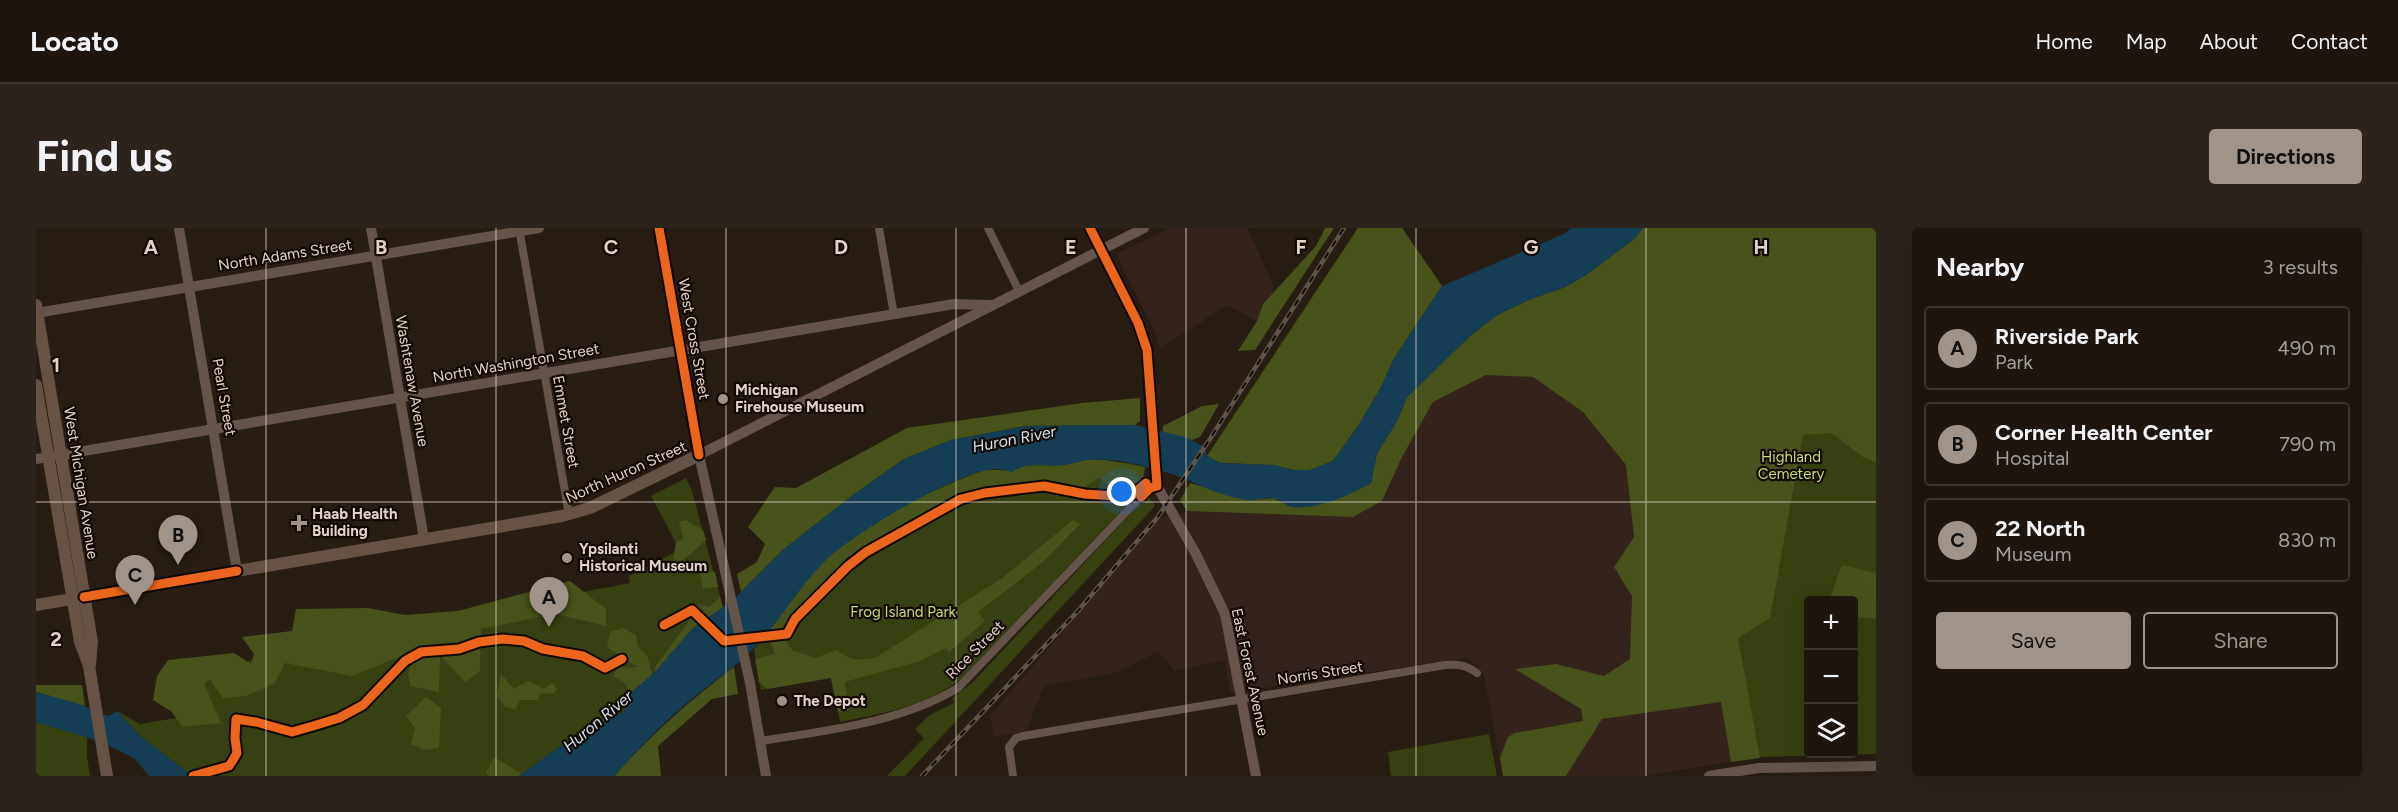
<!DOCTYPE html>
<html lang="en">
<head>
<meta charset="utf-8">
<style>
  :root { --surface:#1e160e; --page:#2b231c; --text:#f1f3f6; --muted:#a19f9e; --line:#3c352e; --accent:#a09389 }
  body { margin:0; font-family:Figtree,sans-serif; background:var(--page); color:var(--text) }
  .controls { position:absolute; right:18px; bottom:18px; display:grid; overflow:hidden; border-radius:6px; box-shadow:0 6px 24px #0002 }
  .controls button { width:54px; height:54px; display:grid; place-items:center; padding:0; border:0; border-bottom:2px solid var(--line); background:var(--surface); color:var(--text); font:30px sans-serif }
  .you { position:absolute; left:1086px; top:264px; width:21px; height:21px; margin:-15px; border:4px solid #fff; border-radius:50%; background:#1a73e8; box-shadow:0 0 0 9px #1a73e833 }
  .badge { display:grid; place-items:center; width:39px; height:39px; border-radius:50%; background:var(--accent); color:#111; font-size:20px; font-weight:700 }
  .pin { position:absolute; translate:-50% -50px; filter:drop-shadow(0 2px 3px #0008) }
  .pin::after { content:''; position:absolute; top:32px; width:21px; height:18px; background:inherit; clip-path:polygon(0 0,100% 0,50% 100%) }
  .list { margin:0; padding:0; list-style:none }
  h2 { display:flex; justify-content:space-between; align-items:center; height:78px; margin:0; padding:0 24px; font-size:26px }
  h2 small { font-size:20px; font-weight:400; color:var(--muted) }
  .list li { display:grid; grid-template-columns:39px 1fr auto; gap:18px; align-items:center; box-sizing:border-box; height:84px; margin:0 12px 12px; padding:0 12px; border:2px solid var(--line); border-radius:6px }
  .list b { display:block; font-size:22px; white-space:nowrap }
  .list p { margin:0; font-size:20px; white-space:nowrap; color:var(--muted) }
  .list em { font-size:20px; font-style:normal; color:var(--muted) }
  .actions { display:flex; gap:12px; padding:18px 24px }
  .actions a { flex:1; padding:14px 0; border:2px solid var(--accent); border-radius:6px; text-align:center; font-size:21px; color:var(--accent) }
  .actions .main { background:var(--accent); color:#111 }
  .icon { flex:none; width:33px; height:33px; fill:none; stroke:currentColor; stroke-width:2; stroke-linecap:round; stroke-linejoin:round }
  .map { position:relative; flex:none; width:1840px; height:548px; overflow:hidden; border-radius:6px }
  header { display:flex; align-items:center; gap:36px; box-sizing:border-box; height:84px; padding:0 30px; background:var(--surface); border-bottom:2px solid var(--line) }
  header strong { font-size:28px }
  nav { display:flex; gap:33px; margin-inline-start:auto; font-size:21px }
  .intro { display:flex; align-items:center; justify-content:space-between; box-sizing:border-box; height:144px; padding:0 36px }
  h1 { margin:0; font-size:42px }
  .button { padding:15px 27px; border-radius:6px; background:var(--accent); color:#111; font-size:21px; font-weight:700 }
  main { display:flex; gap:36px; padding:0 36px }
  aside { flex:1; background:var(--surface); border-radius:6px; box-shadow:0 6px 24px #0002 }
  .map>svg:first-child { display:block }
  .industrial { fill:#34231c }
  .green { fill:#374010; fill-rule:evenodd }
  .forest { fill:#48521b }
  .water { fill:#153d54 }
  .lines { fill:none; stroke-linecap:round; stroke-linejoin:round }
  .minor { stroke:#64544a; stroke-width:8 }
  .tertiary { stroke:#64544a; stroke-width:10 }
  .secondary { stroke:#67544a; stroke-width:10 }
  .primary { stroke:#665346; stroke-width:12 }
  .rail-casing { stroke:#5f544a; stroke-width:4.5 }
  .rail { stroke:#120904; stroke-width:2; stroke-dasharray:7; stroke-linecap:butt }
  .cycleway-casing { stroke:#120904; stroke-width:13 }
  .cycleway { stroke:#eb651d; stroke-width:9 }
  .grid { fill:none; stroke:#e0d2c8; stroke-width:1.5; stroke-opacity:0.55 }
  .poi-dot { fill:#a09389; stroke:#120904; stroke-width:2 }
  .labels { text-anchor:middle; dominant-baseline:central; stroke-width:4.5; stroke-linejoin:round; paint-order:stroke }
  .street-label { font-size:15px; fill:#e0d2c8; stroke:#120904 }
  .poi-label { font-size:15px; font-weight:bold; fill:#e0d2c8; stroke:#120904; text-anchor:start }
  .park-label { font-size:15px; fill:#c4df71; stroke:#120904 }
  .water-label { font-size:16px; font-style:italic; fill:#cfe3f0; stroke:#120904 }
  .grid-label { font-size:20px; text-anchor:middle; font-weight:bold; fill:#e0d2c8; stroke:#120904; stroke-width:4.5; stroke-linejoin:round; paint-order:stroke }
</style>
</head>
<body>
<header>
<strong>Locato</strong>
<nav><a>Home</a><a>Map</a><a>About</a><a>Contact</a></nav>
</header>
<div class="intro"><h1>Find us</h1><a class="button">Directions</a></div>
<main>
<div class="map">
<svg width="1840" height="548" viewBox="0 0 1840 548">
  <rect width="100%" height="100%" fill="#281d13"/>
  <g class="industrial">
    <polygon points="1134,0 1211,0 1240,63 1227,76 1221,93 1191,77 1124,121 1120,106 1080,26"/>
    <polygon points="1450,147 1497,149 1547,184 1590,237 1598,309 1578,339 1596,368 1594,432 1685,474 1695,534 1606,548 1467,548 1448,446 1439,436 1429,430 1194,465 1189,432 1139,443 1122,423 1083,444 1008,458 990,503 958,509 954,488 1124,291 1151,283 1317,289 1346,273 1366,229 1397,174"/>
  </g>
  <g class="green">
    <path d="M1840,73V526L1723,529L1699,399L1670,167ZM1772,373H1818V526H1772Z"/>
    <path d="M1051,232L1092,235L1109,239L1107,260L924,452C887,479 848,485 804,494L795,450L725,462L718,421L822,305L994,237H1027Z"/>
    <path d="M650,250L656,263L687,380L657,400L619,444L589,470C592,478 591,481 584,487L579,486L568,494L541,506L483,548H156L103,507L81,483L104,496L170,485L164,452L200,436L431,386L594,355L593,348L639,324L640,315L615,268Z"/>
    <polygon points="1112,267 1119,278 869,548 851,548 888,510 879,501 894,487 918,475 916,470 937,454"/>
    <polygon points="0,494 51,509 51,529 54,548 0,548"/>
    <polygon points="1453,506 1461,548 1355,548 1352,524"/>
  </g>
  <g class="forest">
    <polygon points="1289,0 1298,0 1219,122 1202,123 1221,93 1227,76 1280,18"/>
    <polygon points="1322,0 1366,0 1406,58 1359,129 1344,161 1322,198 1297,233 1274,242 1257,242 1238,237 1184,235 1171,228"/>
    <polygon points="1607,0 1840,0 1840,235 1827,229 1795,205 1767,207 1734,390 1702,410 1724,530 1695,534 1685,474 1566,491 1530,548 1467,548 1464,530 1472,509 1479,505 1547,493 1545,481 1479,441 1520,436 1568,448 1594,431 1596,368 1578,339 1598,309 1590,237 1547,184 1497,149 1450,147 1397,174 1366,229 1346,273 1317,289 1151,283 1144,272 1154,255 1211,272 1238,270 1253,278 1265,279 1295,273 1335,255 1341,225 1361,193 1371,169 1434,108 1461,87 1495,71 1529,59 1550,47 1598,11"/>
    <polygon points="1104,170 1104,193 1099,197 990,198 915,212 868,231 817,267 748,321 705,364 701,346 721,334 729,316 712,299 739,259 760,260 871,200 1046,175"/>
    <polygon points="1183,176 1164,209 1156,212 1127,205 1127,198 1166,178"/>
    <path d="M1051,232H1069L1109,239L1106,254L1098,260L1088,254L1080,261L1063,250L1041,263L1011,252L948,261L923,269L827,323L800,344L756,391L747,409L756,422L779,430L801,422C813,433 823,432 839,430L965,351L1037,292L1044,296L1007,334L942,384L949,393L913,424L910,420L884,433L809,454L813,482L802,484L795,450L731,461L723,454L719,431L739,426L731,405C750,381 767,354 788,333C818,303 877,271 916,255C926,251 936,246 946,243C961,239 972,247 984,238L1027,237Z"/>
    <path d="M650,292L667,302L670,312C659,321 649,333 636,338L640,315L647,310L643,294Z"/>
    <polygon points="1806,337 1840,345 1840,390 1818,390 1818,373 1793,372"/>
    <polygon points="668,342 679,344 682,359 667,361 664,344"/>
    <polygon points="534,353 570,381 570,398 520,386 445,401 444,443 429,454 404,427 403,464 374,458 372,445 381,422 316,448 249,435 239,455 210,468 187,470 174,452 168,455 185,495 146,499 136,484 117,472 121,448 132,432 198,425 215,436 218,426 206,409 256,403 260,381 332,380 369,387 422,383"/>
    <polygon points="684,369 687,380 657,400 619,444 619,439 655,390 661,391 662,376 673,379"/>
    <polygon points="587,400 600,407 602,419 611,427 616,447 594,465 588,454 577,448 582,440 601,439 571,419 574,404"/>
    <path d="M698,439L702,466L676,471L622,518L625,548H578C615,507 654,472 698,439Z"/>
    <polygon points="465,446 478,461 492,453 508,461 516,455 521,461 518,465 504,466 501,472 484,472 479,481 469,479 461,467"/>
    <polygon points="0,457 46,457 49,478 0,464"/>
    <polygon points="390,469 405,480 403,520 388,522 375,516 379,500 370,488"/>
    <polygon points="458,529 486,546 483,548 454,548 450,545"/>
  </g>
  <g class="water">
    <path d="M1535,0H1607L1598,11L1550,47L1529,59L1495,71L1461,87L1434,108L1371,169L1361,193L1341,225L1335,255C1317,266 1275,285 1253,278C1248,276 1243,271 1237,270C1228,269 1218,273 1210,272C1183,268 1161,255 1136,246C1110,238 1078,229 1051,232C1043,233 1036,236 1028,237C1007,240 995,232 976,244C970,243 964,240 958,241C922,243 814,307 788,334C762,360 744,393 719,419C702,437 682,450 663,465C632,490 605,518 578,548H483L541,506L568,494L579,485L584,487L592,477L589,470L619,444L657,400L696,373L748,321L817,267L868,231L915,212L990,198L1099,197L1149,209L1169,219L1171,228L1184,235L1238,237L1257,242H1274L1297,233L1322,198L1344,161L1359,129L1406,58L1530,5Z"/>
    <polygon points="0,464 40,475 72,488 81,483 103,507 156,548 113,548 99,531 66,514 0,494"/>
  </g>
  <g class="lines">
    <g class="minor">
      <polyline points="483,0 533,287"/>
      <polyline points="843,0 858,87"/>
      <polyline points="952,0 983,63"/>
      <path d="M725,513C792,502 863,495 922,460L1095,279L1112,262L1121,258"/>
      <path d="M977,548L973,519L980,510L987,508L1409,437C1422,436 1430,437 1441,445"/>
    </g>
    <g class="tertiary">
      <polyline points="143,0 201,343"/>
      <polyline points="335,0 388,311"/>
      <polyline points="0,85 503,0"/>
      <polyline points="663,227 714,455 730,548"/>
      <polyline points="0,231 918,76 954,77"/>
      <polyline points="1673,548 1723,540 1840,538"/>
    </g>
    <g class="secondary">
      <polyline points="1054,0 1107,107 1113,141 1121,258 1160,326 1189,386 1220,548"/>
      <polyline points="663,227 1108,0"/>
    </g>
    <g class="primary">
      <polyline points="0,77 56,414 54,437"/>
      <polyline points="0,157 44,414 53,438 71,548"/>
      <polyline points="0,377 526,288 554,280 663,227 623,0"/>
    </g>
    <defs>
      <polyline id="rail" points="886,548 1041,384 1121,290 1174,211 1308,0"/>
    </defs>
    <use href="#rail" class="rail-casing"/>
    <use href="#rail" class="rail"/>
    <defs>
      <g id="cycleway">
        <polyline points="623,0 663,227"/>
        <polyline points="1054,0 1102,95 1111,122 1121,258 1114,260 1105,269"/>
        <polyline points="48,369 201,343"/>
        <polyline points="628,397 656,382 688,413 751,406 759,391 812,338 830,324 925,271 949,265 1008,258 1049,266 1094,269 1110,255"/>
        <polyline points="157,548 193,538 197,532 201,525 199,510 200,491 220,494 256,504 277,498 303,490 327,477 369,433 385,424 423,421 443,414 467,411 488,413 507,421 547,428 569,440 586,431"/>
      </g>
    </defs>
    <use href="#cycleway" class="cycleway-casing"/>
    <use href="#cycleway" class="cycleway"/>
  </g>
  <path class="grid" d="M230,0V548M460,0V548M690,0V548M920,0V548M1150,0V548M1380,0V548M1610,0V548M0,274H1840"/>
  <g class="poi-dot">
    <circle cx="687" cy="171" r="6"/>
    <path d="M260 286h6v6h6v6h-6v6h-6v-6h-6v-6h6z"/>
    <circle cx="531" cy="330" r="6"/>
    <circle cx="746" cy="473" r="6"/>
  </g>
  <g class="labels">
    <g class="street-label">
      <text transform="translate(249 27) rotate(-9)">North Adams Street</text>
      <text transform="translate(658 111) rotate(80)">West Cross Street</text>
      <text transform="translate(480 135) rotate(-10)">North Washington Street</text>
      <text transform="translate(376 153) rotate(80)">Washtenaw Avenue</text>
      <text transform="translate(188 169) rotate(80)">Pearl Street</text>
      <text transform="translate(530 194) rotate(80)">Emmet Street</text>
      <text transform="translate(590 244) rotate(-24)">North Huron Street</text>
      <text transform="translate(45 255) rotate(81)">West Michigan Avenue</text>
      <text transform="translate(939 422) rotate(-45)">Rice Street</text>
      <text transform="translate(1214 444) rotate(78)">East Forest Avenue</text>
      <text transform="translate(1284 445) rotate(-9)">Norris Street</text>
    </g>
    <g class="poi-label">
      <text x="699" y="162">Michigan<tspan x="699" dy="17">Firehouse Museum</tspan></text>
      <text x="276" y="286">Haab Health<tspan x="276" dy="17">Building</tspan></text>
      <text x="543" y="321">Ypsilanti<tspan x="543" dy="17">Historical Museum</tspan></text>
      <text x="758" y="473">The Depot</text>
    </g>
    <g class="park-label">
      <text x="1755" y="229">Highland<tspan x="1755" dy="17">Cemetery</tspan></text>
      <text x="867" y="384">Frog Island Park</text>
    </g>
    <g class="water-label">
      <text transform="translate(978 211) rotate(-11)">Huron River</text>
      <text transform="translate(562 493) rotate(-40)">Huron River</text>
    </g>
  </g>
  <g class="grid-label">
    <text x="115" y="26">A</text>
    <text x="345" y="26">B</text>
    <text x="575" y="26">C</text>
    <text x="805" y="26">D</text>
    <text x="1035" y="26">E</text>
    <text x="1265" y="26">F</text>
    <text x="1495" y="26">G</text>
    <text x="1725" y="26">H</text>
    <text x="20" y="144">1</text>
    <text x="20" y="418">2</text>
  </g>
</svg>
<div class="controls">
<button>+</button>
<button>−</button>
<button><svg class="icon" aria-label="layers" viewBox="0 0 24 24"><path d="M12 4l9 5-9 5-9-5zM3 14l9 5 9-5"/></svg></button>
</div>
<div class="you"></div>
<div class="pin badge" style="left:513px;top:399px">A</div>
<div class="pin badge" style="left:142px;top:337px">B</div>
<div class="pin badge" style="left:99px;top:377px">C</div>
</div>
<aside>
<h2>Nearby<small>3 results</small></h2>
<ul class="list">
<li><span class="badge">A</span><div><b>Riverside Park</b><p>Park</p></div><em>490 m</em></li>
<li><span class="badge">B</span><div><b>Corner Health Center</b><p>Hospital</p></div><em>790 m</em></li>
<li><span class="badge">C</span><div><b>22 North</b><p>Museum</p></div><em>830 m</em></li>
</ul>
<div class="actions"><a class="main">Save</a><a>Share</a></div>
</aside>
</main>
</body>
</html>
